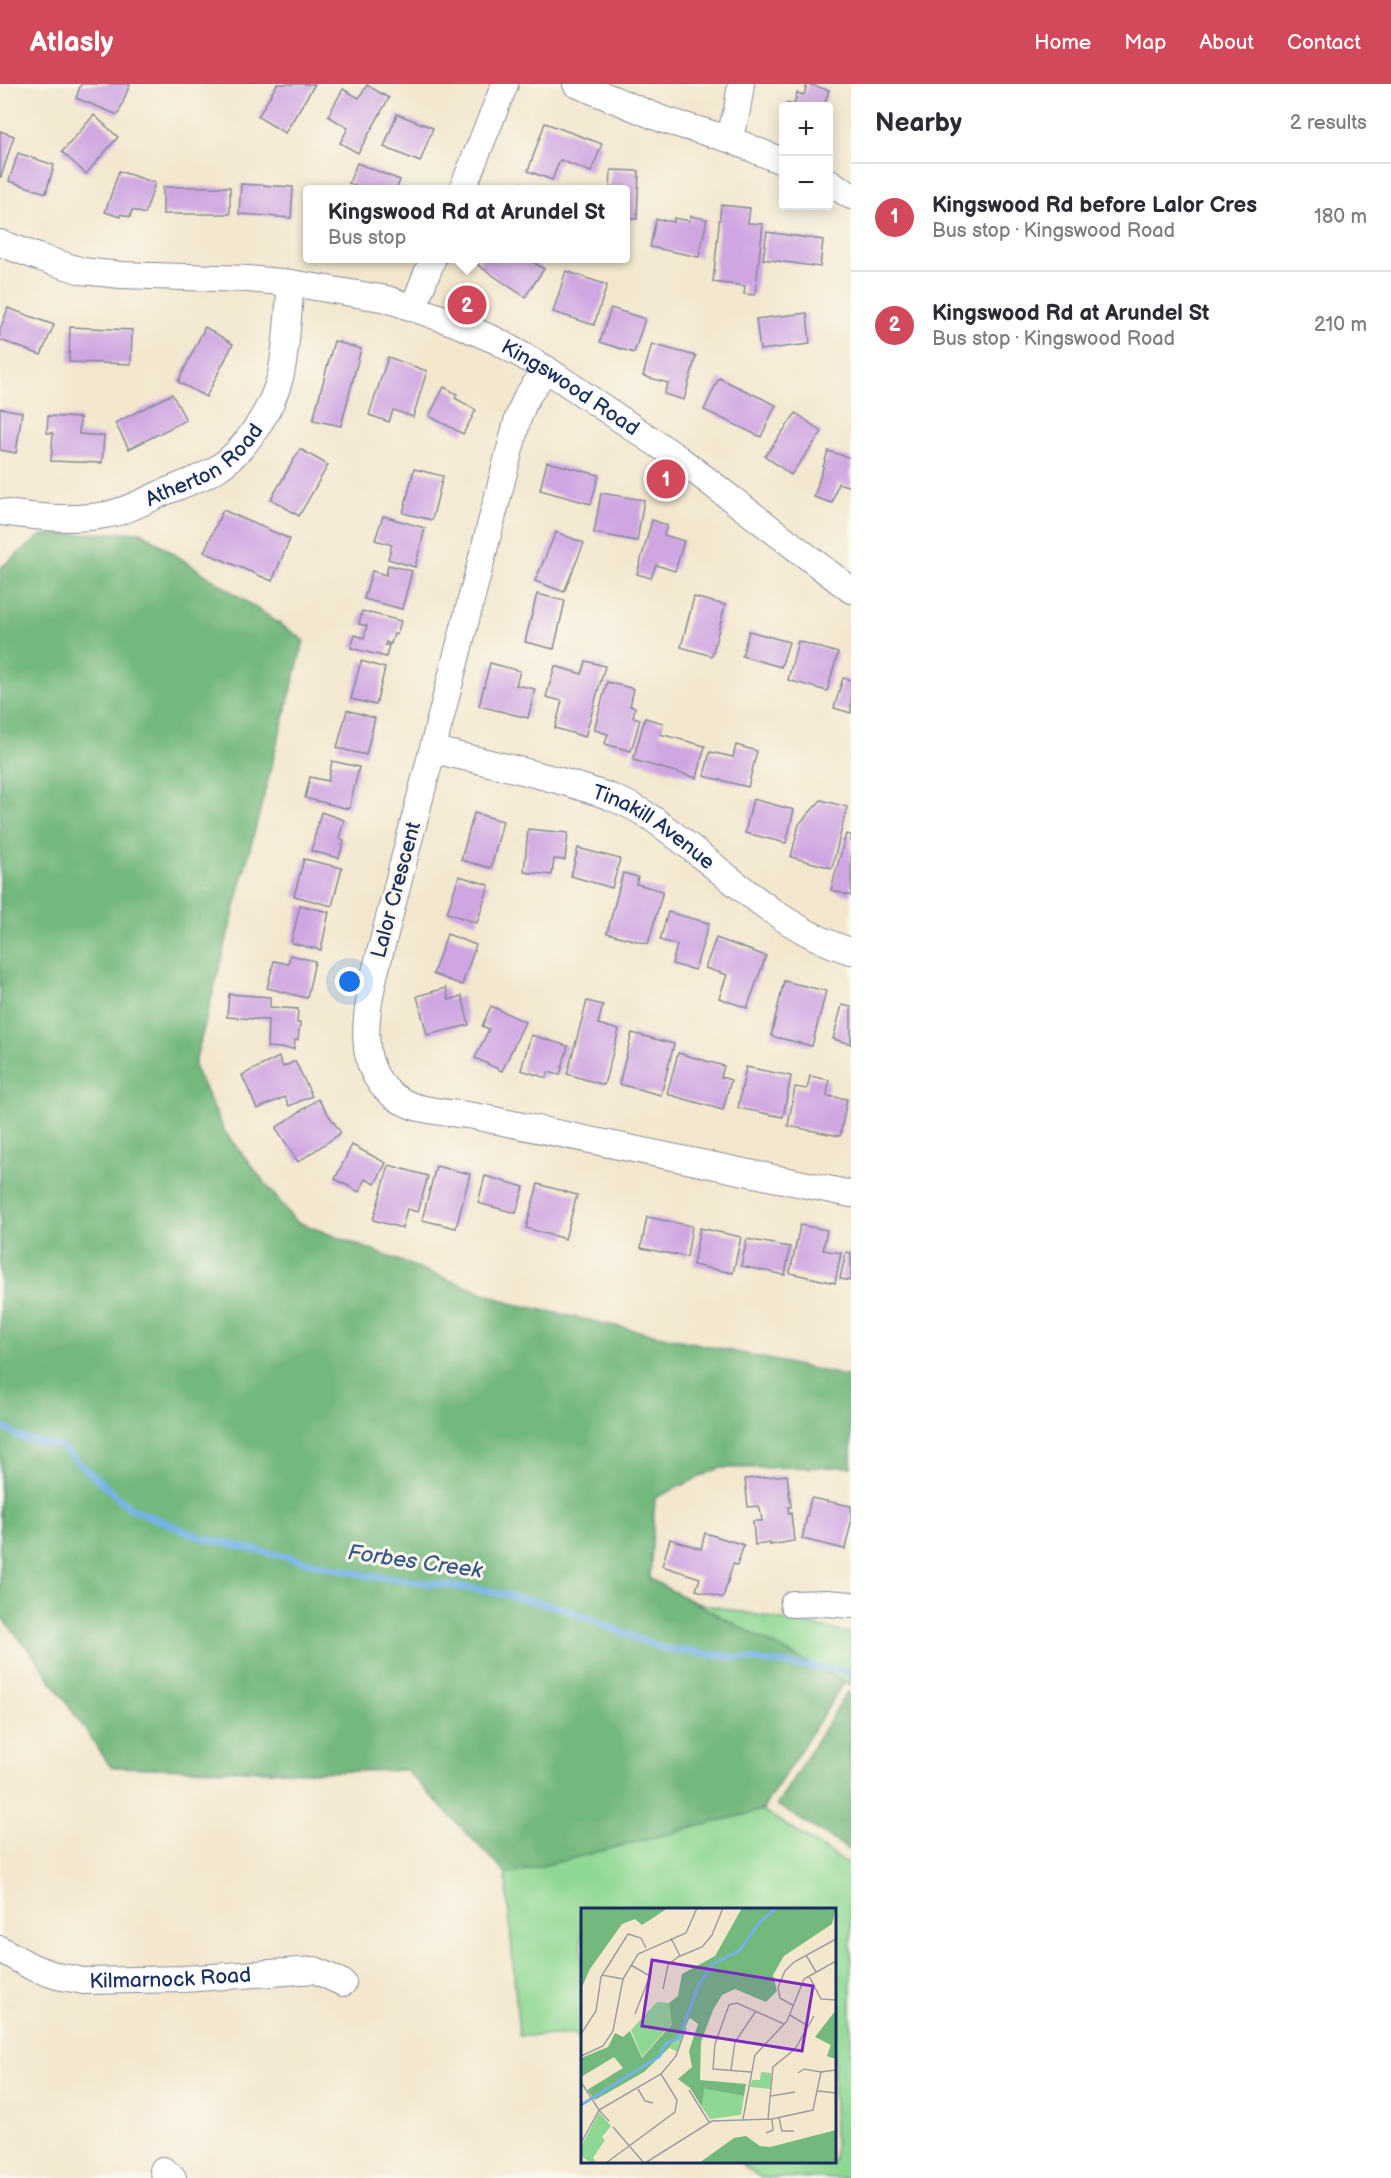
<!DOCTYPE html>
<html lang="en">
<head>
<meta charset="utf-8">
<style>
  :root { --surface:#fff; --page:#f7f7f7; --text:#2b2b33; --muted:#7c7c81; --line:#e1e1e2; --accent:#d1495b }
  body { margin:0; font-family:"Balsamiq Sans",sans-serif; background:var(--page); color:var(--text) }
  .controls { position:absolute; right:18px; top:18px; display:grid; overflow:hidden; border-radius:6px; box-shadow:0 3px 15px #0003 }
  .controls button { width:54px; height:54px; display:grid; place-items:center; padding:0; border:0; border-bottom:2px solid var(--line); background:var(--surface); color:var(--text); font:30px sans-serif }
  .you { position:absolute; left:350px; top:898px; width:21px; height:21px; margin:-15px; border:4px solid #fff; border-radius:50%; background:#1a73e8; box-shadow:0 0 0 9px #1a73e833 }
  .badge { display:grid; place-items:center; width:39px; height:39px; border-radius:50%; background:var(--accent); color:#fff; font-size:20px; font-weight:700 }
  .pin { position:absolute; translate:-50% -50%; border:3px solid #fff; box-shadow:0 2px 6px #0006 }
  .popup { position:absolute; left:303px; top:101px; width:327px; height:78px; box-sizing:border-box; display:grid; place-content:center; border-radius:6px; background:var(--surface); filter:drop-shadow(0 2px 4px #0005); font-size:20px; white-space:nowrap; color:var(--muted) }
  .popup b { font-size:22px; color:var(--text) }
  .popup::after { content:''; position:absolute; left:50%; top:100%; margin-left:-12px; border:12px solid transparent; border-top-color:var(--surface) }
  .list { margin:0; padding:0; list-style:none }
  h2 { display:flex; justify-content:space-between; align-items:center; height:78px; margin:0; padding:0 24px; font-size:26px }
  h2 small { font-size:20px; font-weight:400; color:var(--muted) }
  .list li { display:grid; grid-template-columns:39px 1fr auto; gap:18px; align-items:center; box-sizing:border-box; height:108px; padding:0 24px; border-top:2px solid var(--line) }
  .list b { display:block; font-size:22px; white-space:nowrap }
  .list p { margin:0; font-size:20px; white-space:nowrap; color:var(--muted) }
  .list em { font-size:20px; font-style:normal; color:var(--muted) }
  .map { position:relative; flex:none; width:851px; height:2094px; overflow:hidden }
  header { display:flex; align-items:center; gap:36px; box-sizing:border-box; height:84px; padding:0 30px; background:var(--accent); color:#fff }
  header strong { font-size:28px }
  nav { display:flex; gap:33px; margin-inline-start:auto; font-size:21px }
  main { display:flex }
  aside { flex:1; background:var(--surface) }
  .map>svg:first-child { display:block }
  .green { fill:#8fd893; stroke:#558478; stroke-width:1.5 }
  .forest { fill:#73b87d; stroke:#47746e; stroke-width:1.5 }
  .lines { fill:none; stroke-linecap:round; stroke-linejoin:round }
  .stream { stroke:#74b3e7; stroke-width:7 }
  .building { fill:#cfa6e2 }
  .minor-casing { stroke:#878b96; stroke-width:28 }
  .minor { stroke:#fff; stroke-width:26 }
  .labels { text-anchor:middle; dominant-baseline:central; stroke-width:6; stroke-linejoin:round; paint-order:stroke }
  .street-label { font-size:21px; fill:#1b2f5e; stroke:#fbf7ec }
  .water-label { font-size:22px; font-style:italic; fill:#365787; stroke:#fbf7ec }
  .inset-river { fill:none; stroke:#74b3e7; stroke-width:3 }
  .inset-road { fill:none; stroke:#9d9da1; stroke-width:1.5 }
  .view { fill:#7b2cbf; fill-opacity:0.15; stroke:#7b2cbf; stroke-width:3 }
  .inset-edge { fill:none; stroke:#1b2f5e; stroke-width:3 }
</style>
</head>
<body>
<header>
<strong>Atlasly</strong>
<nav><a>Home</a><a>Map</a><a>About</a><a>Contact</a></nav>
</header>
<main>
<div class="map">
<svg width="851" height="2094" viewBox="0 0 851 2094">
  <rect width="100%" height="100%" fill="#fbf7ec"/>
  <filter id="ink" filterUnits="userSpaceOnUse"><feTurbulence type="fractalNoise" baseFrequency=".0167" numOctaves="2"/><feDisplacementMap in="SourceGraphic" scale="12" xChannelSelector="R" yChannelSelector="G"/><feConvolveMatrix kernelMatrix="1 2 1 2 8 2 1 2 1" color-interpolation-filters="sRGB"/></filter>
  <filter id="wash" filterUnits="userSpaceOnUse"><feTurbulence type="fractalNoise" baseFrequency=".008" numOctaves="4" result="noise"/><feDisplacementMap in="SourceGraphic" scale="24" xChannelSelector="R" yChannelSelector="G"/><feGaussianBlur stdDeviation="1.35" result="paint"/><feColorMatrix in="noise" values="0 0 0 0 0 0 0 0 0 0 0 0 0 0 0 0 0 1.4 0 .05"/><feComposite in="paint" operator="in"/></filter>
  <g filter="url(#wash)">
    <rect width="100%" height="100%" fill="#f3e7ce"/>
    <polygon class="green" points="480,1477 851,1549 851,1601 843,1598 762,1726 851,1782 851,2094 761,2094 739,2078 834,2078 834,1826 582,1826 582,1958 573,1951 519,1952"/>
    <g class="forest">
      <polygon points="141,448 304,556 194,982 225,1048 295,1137 510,1219 851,1293 851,1383 719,1384 655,1414 650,1495 844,1598 762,1726 507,1791 406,1686 312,1688 111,1683 37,1576 0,1531 0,484 42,451"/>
      <polygon points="847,1608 851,1610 851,1767 777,1721"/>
    </g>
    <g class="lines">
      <polyline class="stream" points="0,1342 22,1354 61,1363 130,1424 203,1454 365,1491 484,1506 563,1524 661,1564 851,1588"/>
    </g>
    <g id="blocks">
      <g class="building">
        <polygon points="81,0 130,0 118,31 76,14"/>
        <polygon points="277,0 315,0 285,49 258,33"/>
        <polygon points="807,0 829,6 824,22 785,22 786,19 794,21 797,9 804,11"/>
        <polygon points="367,1 389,14 358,69 340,59 348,44 328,32 343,5 359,14"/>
        <polygon points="397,30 433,44 420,78 384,63"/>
        <polygon points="94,31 118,53 86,90 62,68"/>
        <polygon points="545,39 602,60 591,88 560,76 552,96 528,87"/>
        <polygon points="0,47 14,52 1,93 0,93"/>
        <polygon points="18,69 54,81 46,109 9,97"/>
        <polygon points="357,79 400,96 396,106 364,106 349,99"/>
        <polygon points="611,86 639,87 637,135 626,135 626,106 610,106"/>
        <polygon points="119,87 155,99 145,130 132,126 130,133 121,130 120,133 105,128"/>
        <polygon points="521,99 538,105 538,106 519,106"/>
        <polygon points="241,100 293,103 291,134 239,130"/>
        <rect x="163" y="103" width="67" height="27"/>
        <polygon points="721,121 750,124 748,139 763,140 755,211 744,210 745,202 713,198"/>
        <polygon points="691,132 707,135 699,173 650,163 656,135 674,138 674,134 690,137"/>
        <polygon points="767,148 823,156 820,183 763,175"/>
        <polygon points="482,174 527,174 544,185 525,213 478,181"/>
        <polygon points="566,187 607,201 594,241 553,228"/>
        <polygon points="8,224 54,241 41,271 0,256 0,246"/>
        <polygon points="611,224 645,235 634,269 600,258"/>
        <polygon points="807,229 810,260 760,266 756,235"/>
        <polygon points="70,243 132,246 131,280 69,278"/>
        <polygon points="205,243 233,260 206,313 178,298"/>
        <polygon points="334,257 361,265 341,342 313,336"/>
        <polygon points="652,260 696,272 684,316 664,310 668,299 643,292"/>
        <polygon points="388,273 427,287 413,333 393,326 389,338 369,331"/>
        <polygon points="719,294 776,321 761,353 704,326"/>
        <polygon points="444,303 457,310 455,314 476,326 463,350 429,332"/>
        <polygon points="172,310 186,336 129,365 115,339"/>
        <polygon points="0,324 22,328 16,369 0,366"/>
        <polygon points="796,329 822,348 791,391 765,372"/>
        <polygon points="48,332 80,334 79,350 104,352 102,379 51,377 53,349 47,349"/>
        <polygon points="300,365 328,381 299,432 271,415"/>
        <polygon points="828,367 851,374 851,403 838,399 832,419 814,413"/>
        <polygon points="547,378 599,391 591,420 540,406"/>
        <polygon points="414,385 443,392 432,436 403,429"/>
        <polygon points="601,409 644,416 637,457 594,449"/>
        <polygon points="223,426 290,455 272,497 204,468"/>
        <polygon points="383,432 425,444 415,483 388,475 392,461 375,456"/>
        <polygon points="652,436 667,441 664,451 684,457 675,487 656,481 651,494 637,490"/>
        <polygon points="556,448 584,459 564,508 535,497"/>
        <polygon points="388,481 412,487 402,525 364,515 372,487 386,491"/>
        <polygon points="537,510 565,517 554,565 525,558"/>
        <polygon points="694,513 725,521 712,572 681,563"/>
        <polygon points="362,527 401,537 397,551 394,550 391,560 386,558 385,561 389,561 386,573 351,564 355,551 364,554 367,542 359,540"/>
        <polygon points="749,547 789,558 781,583 742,572"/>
        <polygon points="798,557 838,569 827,607 788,596"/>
        <polygon points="361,577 385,584 376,621 351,615"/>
        <polygon points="586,577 605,582 585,653 555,644 562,617 546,613 555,582 582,590"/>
        <polygon points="490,579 520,587 516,601 535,605 528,634 479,622"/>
        <polygon points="843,594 851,596 851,629 834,624"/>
        <polygon points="607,598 634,605 630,622 635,623 633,633 640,635 631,667 605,660 608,650 594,646"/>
        <polygon points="347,626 375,634 366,671 337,664"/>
        <polygon points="645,634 663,639 660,650 705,662 697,694 633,676"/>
        <polygon points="736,661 757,667 748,703 704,692 710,668 733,673"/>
        <polygon points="332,677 359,683 349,725 305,714 310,693 328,697"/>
        <polygon points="753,715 794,726 786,759 745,749"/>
        <polygon points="821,716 847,723 832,784 791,773 799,740"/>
        <polygon points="321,728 344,736 339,755 344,756 339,774 311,767"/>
        <polygon points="474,729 503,737 491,784 461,776"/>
        <polygon points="528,745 568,749 565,776 554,775 552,791 524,788"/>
        <polygon points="846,750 851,751 851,812 831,806"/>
        <polygon points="578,764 620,775 612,804 571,792"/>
        <polygon points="304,775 342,784 332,822 294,812"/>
        <polygon points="623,789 638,793 636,800 663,807 648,860 607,849"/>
        <polygon points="459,792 489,801 477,839 447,829"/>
        <polygon points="300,821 329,828 321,866 291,859"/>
        <polygon points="668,828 709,839 695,886 672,880 677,861 660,856"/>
        <polygon points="447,850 476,861 462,901 433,890"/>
        <polygon points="716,854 766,872 747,924 719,914 727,891 705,884"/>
        <polygon points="290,871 315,877 307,914 267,904 274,877 288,880"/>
        <polygon points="784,897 826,907 812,962 771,952"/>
        <polygon points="446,904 449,916 462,912 469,941 427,951 417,912"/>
        <polygon points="229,910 270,913 270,923 298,925 297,939 300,939 298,956 295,956 294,965 267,963 268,936 227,933"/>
        <polygon points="587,917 603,921 598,940 619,946 604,1001 567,990"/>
        <polygon points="842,921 851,923 851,960 833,955"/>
        <polygon points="491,922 525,938 502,987 475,974 489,945 482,942"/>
        <polygon points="632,949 674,960 661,1011 619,1000"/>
        <polygon points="531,951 568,962 560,991 548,988 547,994 521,986"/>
        <polygon points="678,969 724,982 721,993 731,996 723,1026 667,1010"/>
        <polygon points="279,973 283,983 295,977 312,1012 289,1022 285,1013 257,1025 242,991"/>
        <polygon points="746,983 791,992 783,1033 738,1024"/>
        <polygon points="810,992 829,996 827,1012 847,1015 840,1052 788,1042 795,1003 807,1005"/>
        <polygon points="318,1015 341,1049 298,1078 276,1044"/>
        <polygon points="352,1061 386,1079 375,1100 365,1095 359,1108 335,1095"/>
        <polygon points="389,1081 428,1092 418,1128 407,1125 402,1144 373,1136"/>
        <polygon points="436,1082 470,1090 456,1144 422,1136"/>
        <polygon points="485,1092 524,1103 516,1129 478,1119"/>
        <polygon points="538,1100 577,1111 565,1155 526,1144"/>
        <polygon points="647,1133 692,1142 687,1173 641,1164"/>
        <polygon points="800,1141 827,1146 823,1166 841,1169 835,1199 790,1189"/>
        <polygon points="700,1144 741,1153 733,1189 693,1181"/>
        <polygon points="747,1155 790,1163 785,1191 741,1182"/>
        <polygon points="846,1168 851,1169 851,1197 840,1195"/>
        <polygon points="787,1391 791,1423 788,1423 789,1430 791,1429 794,1457 770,1461 770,1459 755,1461 753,1437 762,1437 761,1430 759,1422 748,1423 745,1395"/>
        <polygon points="811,1414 851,1422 851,1439 845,1465 802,1455"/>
        <polygon points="705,1449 744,1461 737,1481 733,1480 723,1514 696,1506 700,1494 662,1482 670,1455 701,1465"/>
      </g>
    </g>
  </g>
  <g filter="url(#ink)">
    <use href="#blocks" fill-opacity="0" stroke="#878b96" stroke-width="1.5"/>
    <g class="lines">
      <defs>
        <g id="minor">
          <polyline points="576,0 664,36 729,55 784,78"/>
          <polyline points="729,55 737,26 741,0"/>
          <polyline points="828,97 851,112"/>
          <polyline points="462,106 505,0"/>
          <path id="s1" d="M0,159L38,173L82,187L121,191L248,195L291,199L387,215L455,239L495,256L546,285L678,374L851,506"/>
          <polyline points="413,224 433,174"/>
          <path d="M546,285L526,314L518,334L374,892C364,939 354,998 410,1021C427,1028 455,1029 474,1032L851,1110"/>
          <path id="s2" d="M0,428C35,433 70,437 105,431C124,428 143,418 160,410C178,402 198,396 215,386C245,368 273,324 281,290C287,261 288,229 291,199"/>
          <path id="s3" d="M433,666C475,675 516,685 557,696C590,706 622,714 650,733C713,776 778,846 851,867"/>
          <polyline points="793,1520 827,1519 851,1521"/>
          <path id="s4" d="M0,1865L32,1883L57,1892L84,1897L183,1895L315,1886L343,1899"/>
          <polyline points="163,2086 173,2094"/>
        </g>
      </defs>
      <use href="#minor" class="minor-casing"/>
      <use href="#minor" class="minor"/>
    </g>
  </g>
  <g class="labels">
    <g class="street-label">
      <text stroke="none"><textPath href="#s1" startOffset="598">Kingswood Road</textPath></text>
      <text stroke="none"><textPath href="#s2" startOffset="218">Atherton Road</textPath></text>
      <text stroke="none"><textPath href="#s3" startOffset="236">Tinakill Avenue</textPath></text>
      <text transform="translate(396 806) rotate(-75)">Lalor Crescent</text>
      <text stroke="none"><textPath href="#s4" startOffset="177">Kilmarnock Road</textPath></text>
    </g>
    <g class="water-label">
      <text transform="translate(415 1478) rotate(8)">Forbes Creek</text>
    </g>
  </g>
  <g transform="translate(581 1824)">
    <rect width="255" height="255" fill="#f3e7ce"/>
    <path d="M76,94L113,97L96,144L89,140L99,123L90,116L61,149L50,122ZM180,164L190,165V181L169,179L171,172H179ZM122,181L163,188L160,207L129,211L121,199ZM18,204L30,218L21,229L24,232L12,250L16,255H10L0,248V239Z" fill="#8fd893"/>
    <path d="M0,0H87L61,17L54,11L41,16L9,61L0,81ZM161,0H255L251,16L203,48L192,67L196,83L185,94L154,81L141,87L132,102L120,134L119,172L165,176L163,188L123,181L121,199L109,180L97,171L111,159L108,143L117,116L109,110L89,139L63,164L14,192L6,182L42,160L33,149L0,169V150L27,139L34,125L42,129L49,123L61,150L91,116L88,95L97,88L101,66L134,48ZM255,102V151L246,148L250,137L234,129ZM255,222V255H118L153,230L165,228L179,238L189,239Z" fill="#73b87d"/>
    <path class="inset-river" d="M0,197L79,148L84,136L98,130L118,76L132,56L159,42L179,14L195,0"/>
    <path class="inset-road" d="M90,30L99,48M225,47L235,64M50,57L67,67M21,67L42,71M228,68L240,91L255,92M82,81L87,57L97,49L121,39L131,27L142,0M213,98L199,90L197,79L204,63L213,54L255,31M54,106L70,65M209,107L227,118M0,126L15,103L20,69L47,26L60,30L65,40M0,148L22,138L32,123L42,71L57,46L105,25L116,0M150,162L154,134L175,103M170,164L132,161L134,136L148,97L156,95L203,116M217,165L223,161L240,164M0,174L18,202L0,235M57,181L64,193L72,195M108,182L128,214M237,183L255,185M190,188L214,184M198,210L201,223H213M162,211L174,147L206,113L223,71L255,53M187,211L192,159L214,141L233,108M28,213L18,202L80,166L95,148L105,120M32,219L63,255M185,225L192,222L191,211M25,255L94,204L96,192L80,166M64,255L131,213L191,211L232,202L240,164L254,162"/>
    <path class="view" d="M71,52L232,78L221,143L61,118Z"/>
    <rect width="255" height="255" class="inset-edge"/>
  </g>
</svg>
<div class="controls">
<button>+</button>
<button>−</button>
</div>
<div class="you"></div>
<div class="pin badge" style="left:666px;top:395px">1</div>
<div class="pin badge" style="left:467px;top:221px">2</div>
<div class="popup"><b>Kingswood Rd at Arundel St</b>Bus stop</div>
</div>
<aside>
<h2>Nearby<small>2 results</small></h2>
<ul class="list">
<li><span class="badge">1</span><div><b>Kingswood Rd before Lalor Cres</b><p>Bus stop · Kingswood Road</p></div><em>180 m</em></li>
<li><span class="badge">2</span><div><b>Kingswood Rd at Arundel St</b><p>Bus stop · Kingswood Road</p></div><em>210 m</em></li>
</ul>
</aside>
</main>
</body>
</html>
